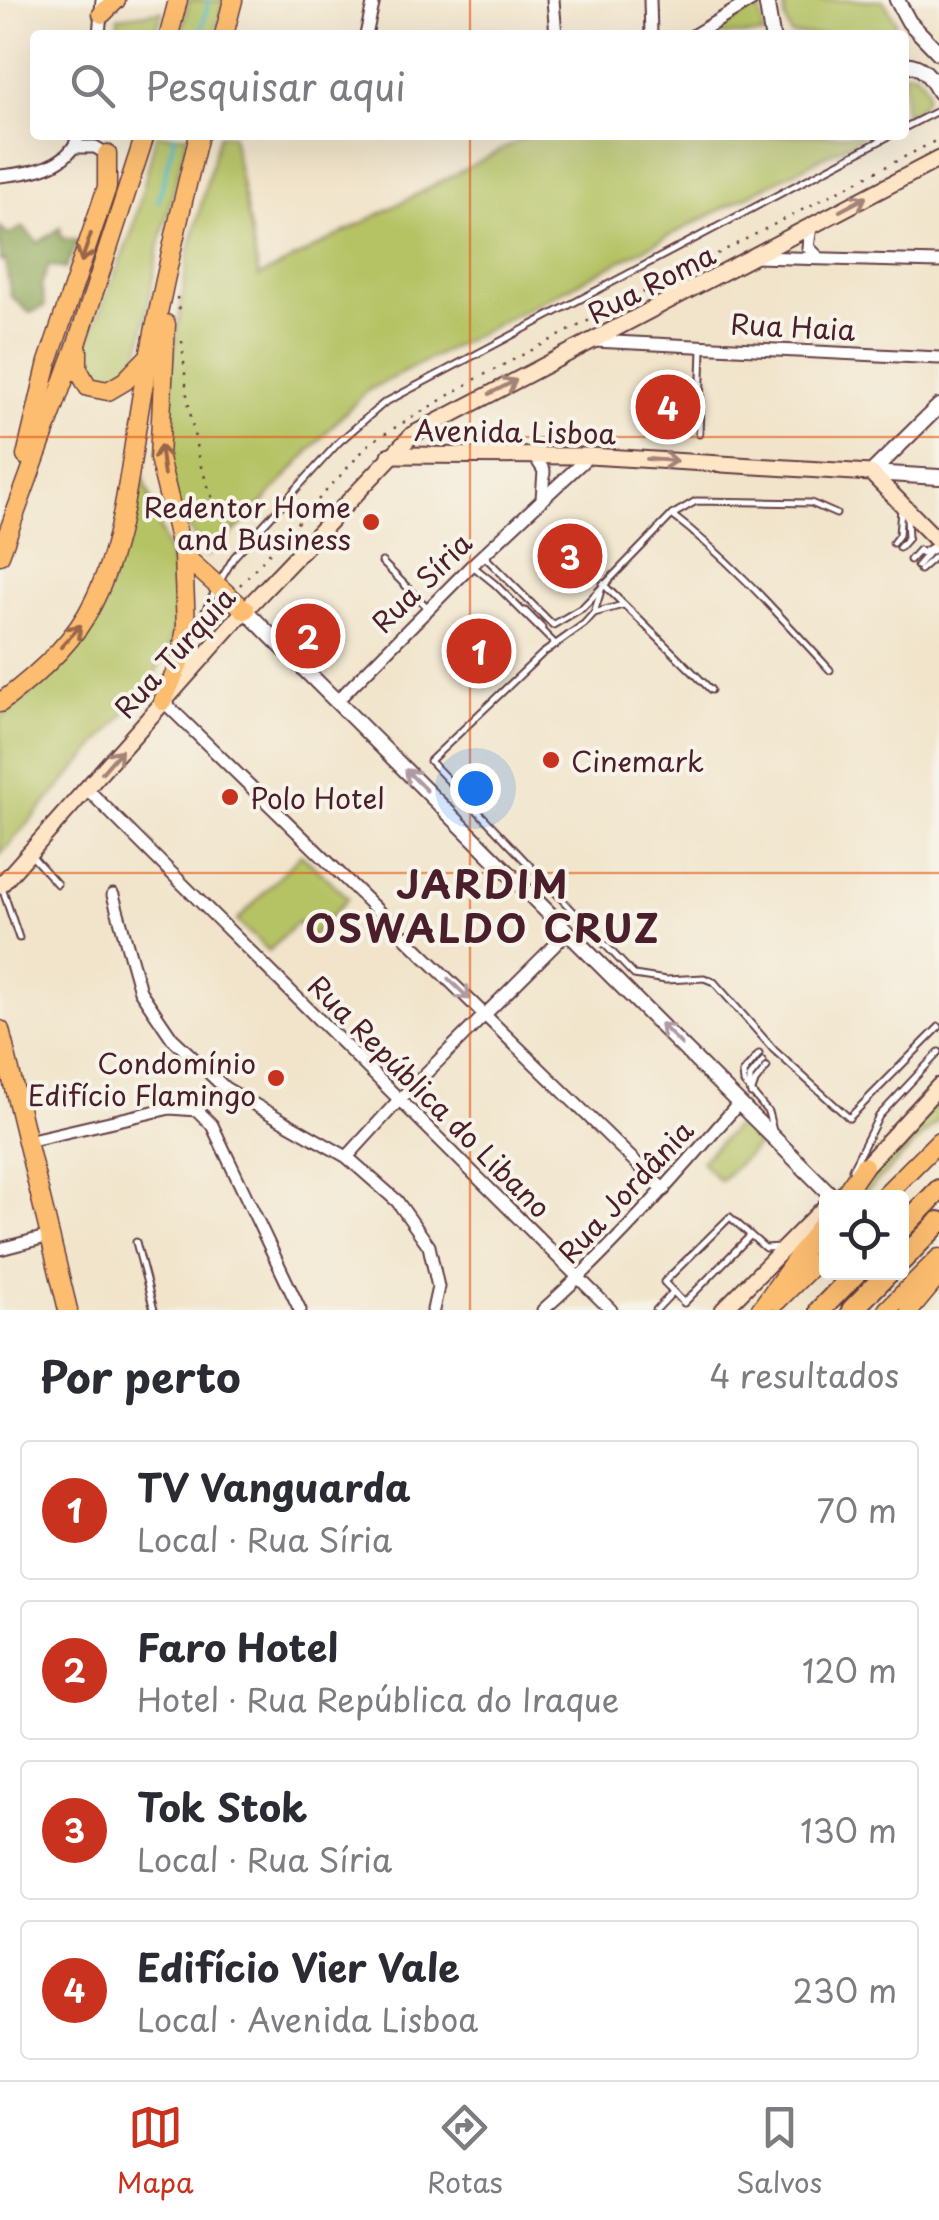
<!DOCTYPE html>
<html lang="pt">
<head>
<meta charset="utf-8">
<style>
  :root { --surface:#fff; --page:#f7f7f7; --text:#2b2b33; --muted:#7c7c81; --line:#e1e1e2; --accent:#c8321e }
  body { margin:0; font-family:"Playpen Sans",sans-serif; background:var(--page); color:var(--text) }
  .controls { position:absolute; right:30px; bottom:30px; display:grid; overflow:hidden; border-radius:10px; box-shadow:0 10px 40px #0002 }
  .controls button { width:90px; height:90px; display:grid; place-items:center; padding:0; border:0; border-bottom:2px solid var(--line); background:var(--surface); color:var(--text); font:50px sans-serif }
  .you { position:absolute; left:475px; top:788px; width:35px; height:35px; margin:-25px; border:8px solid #fff; border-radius:50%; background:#1a73e8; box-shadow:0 0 0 15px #1a73e833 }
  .badge { display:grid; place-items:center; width:65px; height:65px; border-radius:50%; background:var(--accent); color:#fff; font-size:32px; font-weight:700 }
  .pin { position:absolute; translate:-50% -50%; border:5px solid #fff; box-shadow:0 2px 10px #0006 }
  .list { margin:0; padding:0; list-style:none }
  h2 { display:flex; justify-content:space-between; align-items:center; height:130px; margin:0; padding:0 40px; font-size:42px }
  h2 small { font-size:32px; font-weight:400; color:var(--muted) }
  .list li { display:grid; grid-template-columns:65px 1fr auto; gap:30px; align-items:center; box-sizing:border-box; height:140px; margin:0 20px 20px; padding:0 20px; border:2px solid var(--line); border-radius:10px }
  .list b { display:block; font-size:38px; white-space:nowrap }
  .list p { margin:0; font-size:32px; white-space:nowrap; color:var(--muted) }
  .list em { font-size:32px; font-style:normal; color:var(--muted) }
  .icon { flex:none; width:55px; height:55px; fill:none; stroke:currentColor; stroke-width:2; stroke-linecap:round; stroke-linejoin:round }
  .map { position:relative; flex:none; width:939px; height:1310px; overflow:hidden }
  .search { position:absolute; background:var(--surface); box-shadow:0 10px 40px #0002; left:30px; right:30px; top:30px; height:110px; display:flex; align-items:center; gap:25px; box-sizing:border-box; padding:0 35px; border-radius:10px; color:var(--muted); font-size:38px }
  .sheet { height:770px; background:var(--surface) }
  nav { display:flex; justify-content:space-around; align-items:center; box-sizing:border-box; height:140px; border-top:2px solid var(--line); background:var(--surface); font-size:28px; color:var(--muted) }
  nav a { display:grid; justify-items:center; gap:5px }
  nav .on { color:var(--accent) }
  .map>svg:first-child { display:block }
  .green { fill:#b5c365; stroke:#807148; stroke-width:2.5 }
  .forest { fill:#90a95a; stroke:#6d6442; stroke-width:2.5 }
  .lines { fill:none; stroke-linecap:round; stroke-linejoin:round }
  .stream { stroke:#4ebcc4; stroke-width:4 }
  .service-casing { stroke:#633d43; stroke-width:9 }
  .minor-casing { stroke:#633d43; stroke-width:15 }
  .tertiary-casing { stroke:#633d43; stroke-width:18 }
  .secondary-casing { stroke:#633d43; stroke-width:19 }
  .primary-casing { stroke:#633d43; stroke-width:21 }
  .trunk-casing { stroke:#633d43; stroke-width:21 }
  .motorway-casing { stroke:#633d43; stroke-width:24 }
  .path { stroke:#633d43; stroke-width:2.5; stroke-dasharray:2.5 8; stroke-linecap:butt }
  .service { stroke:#fff; stroke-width:5 }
  .minor { stroke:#fff; stroke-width:11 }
  .tertiary { stroke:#fff; stroke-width:14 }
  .secondary { stroke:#fee5c5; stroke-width:15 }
  .primary { stroke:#fcbd6f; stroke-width:18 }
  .trunk { stroke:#fcbd6f; stroke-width:18 }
  .motorway { stroke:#fcbd6f; stroke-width:20 }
  .oneway { stroke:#a48278 }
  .oneway2 { stroke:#9a664a }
  .oneway3 { stroke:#ae9aa0 }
  .grid { fill:none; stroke:#e0560e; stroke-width:2.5; stroke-opacity:0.55 }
  .poi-dot { fill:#c8321e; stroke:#f7f3e8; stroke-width:4 }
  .labels { text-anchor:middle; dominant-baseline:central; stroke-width:8; stroke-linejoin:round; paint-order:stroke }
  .street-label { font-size:28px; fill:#4a1f2b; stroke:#f7f3e8 }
  .poi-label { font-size:28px; fill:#4a1f2b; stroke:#f7f3e8; text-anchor:end }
  .district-label { font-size:38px; font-weight:bold; letter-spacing:2.5px; fill:#4a1f2b; stroke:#f7f3e8 }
</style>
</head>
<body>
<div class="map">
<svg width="939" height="1310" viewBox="0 0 939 1310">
  <rect width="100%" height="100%" fill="#f7f3e8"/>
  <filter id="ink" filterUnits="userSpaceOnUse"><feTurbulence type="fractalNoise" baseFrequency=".01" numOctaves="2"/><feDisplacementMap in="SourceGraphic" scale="20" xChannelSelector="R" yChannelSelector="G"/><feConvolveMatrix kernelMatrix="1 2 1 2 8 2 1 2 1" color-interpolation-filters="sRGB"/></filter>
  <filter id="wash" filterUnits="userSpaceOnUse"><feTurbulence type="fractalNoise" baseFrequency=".0048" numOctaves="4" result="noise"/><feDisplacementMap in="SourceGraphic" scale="40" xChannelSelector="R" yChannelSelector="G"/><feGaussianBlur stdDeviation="2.25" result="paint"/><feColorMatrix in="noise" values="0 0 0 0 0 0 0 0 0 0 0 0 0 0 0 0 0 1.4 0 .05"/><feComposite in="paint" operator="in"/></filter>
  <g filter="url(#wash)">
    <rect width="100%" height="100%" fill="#f1e4ca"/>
    <g class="green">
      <polygon points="189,0 224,0 215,35 181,35"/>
      <polygon points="784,0 883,0 896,21 893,35 791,35 785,18"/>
      <polygon points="759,1 764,35 712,35 752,10"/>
      <polygon points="162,11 156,35 118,35 118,17"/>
      <path d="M904,72H914C937,91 926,105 904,116Z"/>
      <polygon points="156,135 188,135 159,246 140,350 124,372 108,386 94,381 87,369 86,346 133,229"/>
      <path d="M219,135H232L259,277L530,135H866L367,391C311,443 266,508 206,556L176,507L167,458L171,371L189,251Z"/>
      <path d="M139,464L175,574L176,614L170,644L149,686L0,855V718C100,641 118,584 139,464Z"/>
      <polygon points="301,854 348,898 312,936 297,922 269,951 237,921"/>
      <polygon points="939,1102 939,1120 861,1197 848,1198"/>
      <polygon points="739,1123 761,1143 720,1181 701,1161"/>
    </g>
    <polygon class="forest" points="0,227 8,235 23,227 38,243 60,228 62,238 78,241 65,269 49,265 41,285 45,306 30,313 11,296 5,260 0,261"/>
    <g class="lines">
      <g class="stream">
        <polyline points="200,35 209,0"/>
        <polyline points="158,202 175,135"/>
      </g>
    </g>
  </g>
  <g filter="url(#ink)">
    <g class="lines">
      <defs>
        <g id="service">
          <polyline points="904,128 939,110"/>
          <polyline points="699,434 702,349"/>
          <path d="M672,515C731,560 780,616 830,670"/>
          <polyline points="893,543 899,535 901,509"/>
          <polyline points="899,548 908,538 907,517"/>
          <polyline points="483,555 553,625 582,608 672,515 696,501 811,503 836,514"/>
          <polyline points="910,560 919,550 922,553 939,543"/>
          <polyline points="382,562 428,608"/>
          <polyline points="917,566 929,552 939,548"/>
          <polyline points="474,567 495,584 556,645"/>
          <polyline points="920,570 939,553"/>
          <polyline points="220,581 234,557 339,442 384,403 891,135"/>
          <polyline points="603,584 594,613 584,624 542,654 430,761 634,975 666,980 704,978 714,982 774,1050 849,1118 939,1027"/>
          <polyline points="603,584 711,690"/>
          <polyline points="525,611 542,628"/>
          <polyline points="594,613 623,605"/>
          <polyline points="191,639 215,591"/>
          <polyline points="31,855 57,884"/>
          <polyline points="2,888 19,938"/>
          <polyline points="759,1054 743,1073 744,1083 768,1112 773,1131"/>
          <polyline points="750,1091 750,1077 763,1061"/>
          <polyline points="751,1094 755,1082 767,1067"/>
          <polyline points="852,1169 879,1116 939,1052"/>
          <polyline points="749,1237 684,1303 664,1282 730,1217 765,1248 780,1247"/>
          <polyline points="136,1242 154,1310"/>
          <polyline points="656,1310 673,1292"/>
        </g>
        <g id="minor">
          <polyline points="553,0 556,35"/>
          <polyline points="650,0 651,35"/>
          <polyline points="99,35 102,0"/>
          <polyline points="366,35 374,0"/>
          <polyline points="694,35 752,0"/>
          <polyline points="75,147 95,147 107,154"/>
          <path d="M0,176C30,173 69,168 79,135"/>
          <polyline points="811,226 808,247 819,258"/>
          <polyline points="755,257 939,262"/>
          <polyline points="594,341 939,358"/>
          <polyline points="534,455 544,471 542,499"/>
          <polyline points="163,701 664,1190"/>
          <polyline points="337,701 471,566 589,456"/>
          <polyline points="87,789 611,1310"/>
          <polyline points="113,895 140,991 172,1038 225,1088 347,1157 397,1201 429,1246 438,1287 433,1310"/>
          <polyline points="27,1141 170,1108 197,1110 212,1125 300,1310"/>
          <polyline points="347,1157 398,1101 568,932"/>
          <polyline points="0,1249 50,1236"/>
          <path d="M543,1310C614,1247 677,1175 739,1103"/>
        </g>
        <g id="tertiary">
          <polyline points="766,0 772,35"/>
          <polyline points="897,0 909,22 939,53"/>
          <path d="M904,64C923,65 930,76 939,92"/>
          <polyline points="871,473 939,406"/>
          <polyline points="871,473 939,477"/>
          <polyline points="245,610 834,1198"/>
        </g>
        <g id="secondary">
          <polyline points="390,455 589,456 871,473 939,542"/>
          <polyline points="0,886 245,610 412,435 939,159"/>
          <polyline points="857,1175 939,1086"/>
          <polyline points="723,1310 826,1206"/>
        </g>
        <g id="primary">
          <polyline points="0,1030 68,1310"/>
          <polyline points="842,1198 864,1166"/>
          <polyline points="882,1198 939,1141"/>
          <polyline points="777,1301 826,1252"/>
          <polyline points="760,1310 826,1218"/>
          <polyline points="887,1310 939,1258"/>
          <polyline points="910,1310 939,1275"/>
        </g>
        <g id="trunk">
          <polyline points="102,14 116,0"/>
          <polyline points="169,35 178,0"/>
          <polyline points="224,35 233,0"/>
          <polyline points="78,350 78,369 88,387 108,391 125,381 149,356"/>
          <polyline points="26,456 48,362 107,187 107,154"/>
          <polyline points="0,555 77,344 145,135"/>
          <polyline points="183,555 245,610"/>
          <polyline points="163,701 181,659 186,627 183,555 159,458 166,324"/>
          <path d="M0,703C35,677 74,643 93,603C126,538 130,459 143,388C159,304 178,219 199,135"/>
        </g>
        <g id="motorway">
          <polyline points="902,1228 939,1190"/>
          <polyline points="902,1260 939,1222"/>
          <polyline points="820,1310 857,1272"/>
          <polyline points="852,1310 889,1272"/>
        </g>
      </defs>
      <use href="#service" class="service-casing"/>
      <use href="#minor" class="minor-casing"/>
      <use href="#tertiary" class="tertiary-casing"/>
      <use href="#secondary" class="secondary-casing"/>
      <use href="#primary" class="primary-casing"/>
      <use href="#trunk" class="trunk-casing"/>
      <use href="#motorway" class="motorway-casing"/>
      <g class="path">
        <polyline points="177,297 179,313"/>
        <polyline points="182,341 187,395 199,461 230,547"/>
        <polyline points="240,585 371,442 476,379 939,139"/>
      </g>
      <use href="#service" class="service"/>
      <use href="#minor" class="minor"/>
      <use href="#tertiary" class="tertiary"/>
      <use href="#secondary" class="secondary"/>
      <use href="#primary" class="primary"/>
      <use href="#trunk" class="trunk"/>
      <use href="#motorway" class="motorway"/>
    </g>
    <defs><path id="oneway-shaft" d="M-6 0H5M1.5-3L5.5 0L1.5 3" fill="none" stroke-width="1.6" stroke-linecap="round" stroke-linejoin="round" transform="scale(2.5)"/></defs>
    <g class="oneway">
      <use href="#oneway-shaft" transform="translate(853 204) rotate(-28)"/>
      <use href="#oneway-shaft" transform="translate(503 387) rotate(-27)"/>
      <use href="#oneway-shaft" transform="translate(662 460) rotate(4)"/>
      <use href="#oneway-shaft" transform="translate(112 761) rotate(-49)"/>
    </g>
    <g class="oneway2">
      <use href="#oneway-shaft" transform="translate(86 248) rotate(109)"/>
      <use href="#oneway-shaft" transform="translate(162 460) rotate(-97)"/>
      <use href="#oneway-shaft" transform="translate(71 636) rotate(-48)"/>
    </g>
    <g class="oneway3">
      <use href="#oneway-shaft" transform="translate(416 780) rotate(-135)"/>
      <use href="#oneway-shaft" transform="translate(459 989) rotate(44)"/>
      <use href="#oneway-shaft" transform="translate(671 1034) rotate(-135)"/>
    </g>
  </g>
  <path class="grid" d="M470,0V35M470,135V1310M0,437H939M0,873H939"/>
  <g class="poi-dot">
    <circle cx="371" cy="522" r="10"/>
    <circle cx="551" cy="760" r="10"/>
    <circle cx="230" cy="797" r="10"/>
    <circle cx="276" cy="1078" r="10"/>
  </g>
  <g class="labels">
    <g class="street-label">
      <text transform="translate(651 283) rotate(-27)">Rua Roma</text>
      <text transform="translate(793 326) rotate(3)">Rua Haia</text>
      <text transform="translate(515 431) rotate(1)">Avenida Lisboa</text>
      <text transform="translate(421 582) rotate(-45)">Rua Síria</text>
      <text transform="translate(174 652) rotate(-48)">Rua Turquia</text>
      <text transform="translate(430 1096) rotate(45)">Rua República do Libano</text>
      <text transform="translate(625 1191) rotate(-47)">Rua Jordânia</text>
    </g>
    <g class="poi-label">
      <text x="351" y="506">Redentor Home<tspan x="351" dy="32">and Business</tspan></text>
      <text x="571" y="760" text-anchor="start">Cinemark</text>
      <text x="250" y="797" text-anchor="start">Polo Hotel</text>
      <text x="256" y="1062">Condomínio<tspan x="256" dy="32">Edifício Flamingo</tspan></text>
    </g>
    <g class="district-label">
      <text x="483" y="883">JARDIM<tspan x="483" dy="44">OSWALDO CRUZ</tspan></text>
    </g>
  </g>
</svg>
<div class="controls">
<button><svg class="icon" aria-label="locate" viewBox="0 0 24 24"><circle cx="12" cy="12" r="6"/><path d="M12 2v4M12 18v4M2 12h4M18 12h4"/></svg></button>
</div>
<div class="you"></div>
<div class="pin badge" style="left:479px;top:651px">1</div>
<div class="pin badge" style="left:308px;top:636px">2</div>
<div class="pin badge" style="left:570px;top:556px">3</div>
<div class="pin badge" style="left:668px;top:407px">4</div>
<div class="search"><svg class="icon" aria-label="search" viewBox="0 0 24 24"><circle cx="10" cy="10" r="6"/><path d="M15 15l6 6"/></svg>Pesquisar aqui</div>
</div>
<section class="sheet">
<h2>Por perto<small>4 resultados</small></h2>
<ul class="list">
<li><span class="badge">1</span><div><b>TV Vanguarda</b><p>Local · Rua Síria</p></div><em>70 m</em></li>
<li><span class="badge">2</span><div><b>Faro Hotel</b><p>Hotel · Rua República do Iraque</p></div><em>120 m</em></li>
<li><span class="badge">3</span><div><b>Tok Stok</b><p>Local · Rua Síria</p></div><em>130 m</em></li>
<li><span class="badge">4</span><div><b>Edifício Vier Vale</b><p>Local · Avenida Lisboa</p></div><em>230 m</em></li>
</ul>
</section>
<nav>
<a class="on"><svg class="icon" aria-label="map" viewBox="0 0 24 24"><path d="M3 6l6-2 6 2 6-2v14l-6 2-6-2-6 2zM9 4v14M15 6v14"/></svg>Mapa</a>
<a><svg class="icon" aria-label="directions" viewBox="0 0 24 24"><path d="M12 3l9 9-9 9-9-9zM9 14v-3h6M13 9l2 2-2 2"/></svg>Rotas</a>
<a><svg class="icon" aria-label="saved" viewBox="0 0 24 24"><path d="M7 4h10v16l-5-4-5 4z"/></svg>Salvos</a>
</nav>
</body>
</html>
